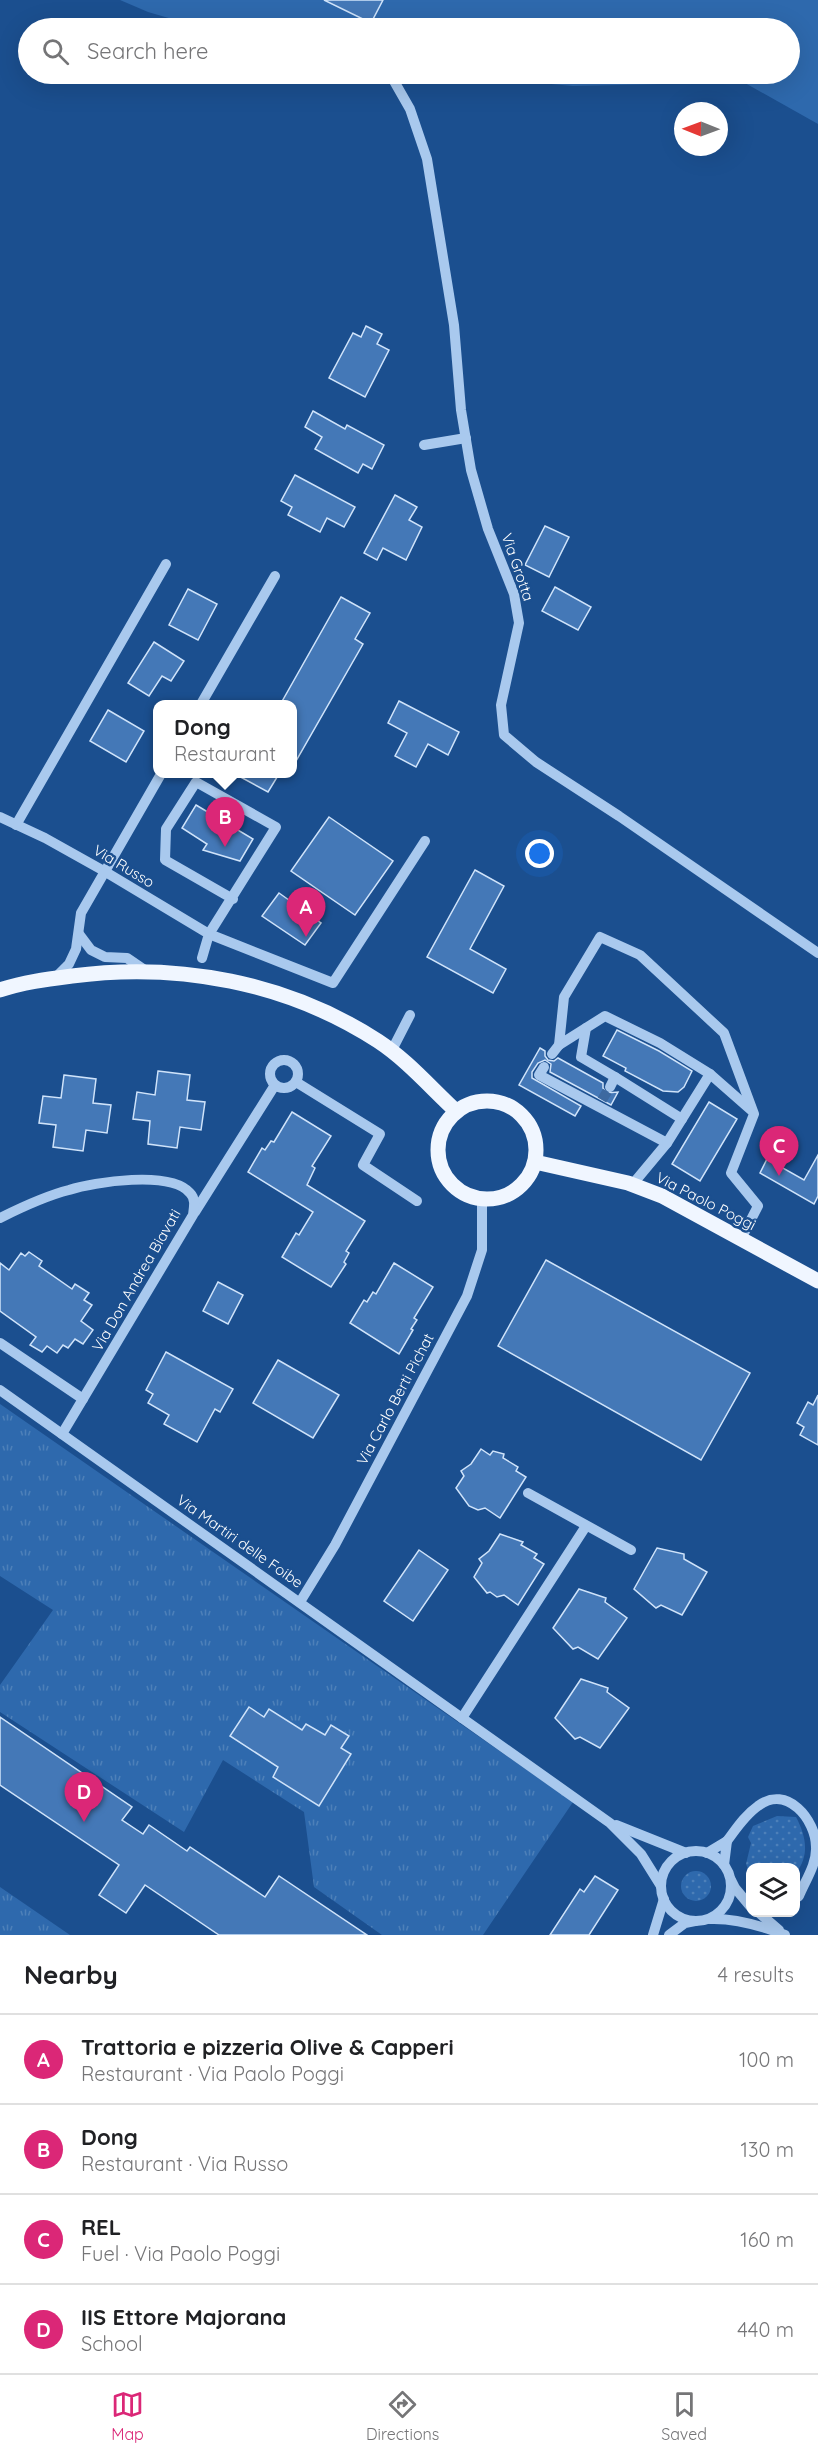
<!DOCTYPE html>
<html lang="en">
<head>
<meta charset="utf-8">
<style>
  :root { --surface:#fff; --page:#f2f2f2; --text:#202124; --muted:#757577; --line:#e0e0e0; --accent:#db2777 }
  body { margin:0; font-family:Quicksand,sans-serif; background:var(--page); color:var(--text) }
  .controls { position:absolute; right:18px; bottom:18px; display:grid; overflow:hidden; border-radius:12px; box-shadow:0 6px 24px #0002 }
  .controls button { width:54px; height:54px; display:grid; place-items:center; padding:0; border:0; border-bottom:2px solid var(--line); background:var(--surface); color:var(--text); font:30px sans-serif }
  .compass { position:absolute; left:674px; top:102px; width:54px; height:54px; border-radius:50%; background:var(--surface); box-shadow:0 6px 24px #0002; rotate:271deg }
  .you { position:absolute; left:540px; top:854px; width:21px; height:21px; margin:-15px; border:4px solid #fff; border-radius:50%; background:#1a73e8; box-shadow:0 0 0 9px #1a73e833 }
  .badge { display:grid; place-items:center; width:39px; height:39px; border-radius:50%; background:var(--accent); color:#fff; font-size:20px; font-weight:700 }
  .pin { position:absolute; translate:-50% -50px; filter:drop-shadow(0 2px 3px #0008) }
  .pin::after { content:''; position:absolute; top:32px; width:21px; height:18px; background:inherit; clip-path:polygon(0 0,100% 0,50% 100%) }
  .popup { position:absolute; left:153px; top:700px; width:144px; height:78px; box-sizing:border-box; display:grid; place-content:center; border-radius:12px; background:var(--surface); filter:drop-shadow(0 2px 4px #0005); font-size:20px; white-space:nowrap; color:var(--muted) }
  .popup b { font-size:22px; color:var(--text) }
  .popup::after { content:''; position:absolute; left:50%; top:100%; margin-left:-12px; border:12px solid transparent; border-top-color:var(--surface) }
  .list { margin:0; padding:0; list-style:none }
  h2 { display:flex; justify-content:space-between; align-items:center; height:78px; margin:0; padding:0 24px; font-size:26px }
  h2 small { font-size:20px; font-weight:400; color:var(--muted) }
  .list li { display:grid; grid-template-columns:39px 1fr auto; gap:18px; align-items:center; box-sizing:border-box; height:90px; padding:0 24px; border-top:2px solid var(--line) }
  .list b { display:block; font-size:22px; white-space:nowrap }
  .list p { margin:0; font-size:20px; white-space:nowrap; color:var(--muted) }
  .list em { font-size:20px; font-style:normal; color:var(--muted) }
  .icon { flex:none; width:33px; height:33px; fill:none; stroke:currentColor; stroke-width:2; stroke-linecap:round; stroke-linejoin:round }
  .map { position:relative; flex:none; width:818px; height:1935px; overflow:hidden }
  .search { position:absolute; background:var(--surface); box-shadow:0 6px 24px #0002; left:18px; right:18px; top:18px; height:66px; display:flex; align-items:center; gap:15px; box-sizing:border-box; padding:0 21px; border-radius:33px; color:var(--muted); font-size:22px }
  .sheet { height:438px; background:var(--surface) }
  nav { display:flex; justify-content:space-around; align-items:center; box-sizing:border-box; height:84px; border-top:2px solid var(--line); background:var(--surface); font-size:16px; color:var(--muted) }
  nav a { display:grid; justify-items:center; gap:3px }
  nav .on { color:var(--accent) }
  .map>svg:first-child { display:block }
  .grass { fill:url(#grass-dots) }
  .park { fill:url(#park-tufts) }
  .garden { fill:#2e69ad }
  .building { fill:#4478b7; stroke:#cfe3fa; stroke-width:1.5 }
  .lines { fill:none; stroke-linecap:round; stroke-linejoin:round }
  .minor-tunnel { stroke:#3d69a0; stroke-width:10; stroke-dasharray:10 5; stroke-linecap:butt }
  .minor { stroke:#a9c9ee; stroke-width:10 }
  .major { stroke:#f0f6ff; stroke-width:15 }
  .labels { text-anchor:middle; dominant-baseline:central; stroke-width:5; stroke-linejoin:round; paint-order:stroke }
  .street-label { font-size:15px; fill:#fff; stroke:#1b4f8f }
</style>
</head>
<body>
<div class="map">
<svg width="818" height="1935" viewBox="0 0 818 1935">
  <defs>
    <pattern id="grass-dots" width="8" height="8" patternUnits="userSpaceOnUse" patternTransform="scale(1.5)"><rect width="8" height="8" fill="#2e69ad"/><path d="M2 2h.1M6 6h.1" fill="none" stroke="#4d80b9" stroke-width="1.8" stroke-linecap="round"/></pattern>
    <pattern id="park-tufts" width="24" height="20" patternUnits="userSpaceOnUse" patternTransform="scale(1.5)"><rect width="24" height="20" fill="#2e69ad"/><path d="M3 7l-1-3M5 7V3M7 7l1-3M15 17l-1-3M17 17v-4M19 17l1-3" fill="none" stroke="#4d80b9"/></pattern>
  </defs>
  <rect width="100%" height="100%" fill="#1b4f8f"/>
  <g class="grass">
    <path d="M777,1816L796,1817C806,1836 810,1855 796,1873V1868H750V1874L746,1864L751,1843L748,1837L753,1826Z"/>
    <circle cx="696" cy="1886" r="15"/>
  </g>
  <g class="park">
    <polygon points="0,1404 573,1802 483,1935 382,1935 314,1887 304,1812 223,1760 184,1832 0,1712 0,1685 53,1610 0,1576"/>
    <polygon points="0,1887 70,1935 0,1935"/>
  </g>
  <g class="garden">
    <polygon points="120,0 818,0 818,124 729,74 790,74 790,28 203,28 148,12"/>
    <polygon points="445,74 714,74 663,84 573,86"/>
  </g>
  <g class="building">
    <polygon points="324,0 383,0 371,23"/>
    <polygon points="366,326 382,334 377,344 389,350 365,397 329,378 353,333 361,337"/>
    <polygon points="313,411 345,429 347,425 384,445 372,469 363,464 358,473 315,449 322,437 305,427"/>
    <polygon points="295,475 355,507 344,527 327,518 320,532 288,515 292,507 281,501"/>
    <polygon points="395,495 417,507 409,520 422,527 406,560 383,548 377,560 364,553"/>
    <polygon points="545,526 569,537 549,577 525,565"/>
    <polygon points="555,587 591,607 578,630 542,611"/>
    <polygon points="188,589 217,604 198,640 169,625"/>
    <polygon points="341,597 370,613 355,639 363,644 292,768 292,705 280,705"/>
    <polygon points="154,642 184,661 171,681 162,676 149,696 128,683"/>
    <polygon points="399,701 459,732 448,755 428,744 416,767 395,756 407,733 388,723"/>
    <polygon points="108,710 144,731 126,762 90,741"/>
    <polygon points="235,774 279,774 268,792"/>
    <polygon points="196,805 253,839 240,861 203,850 207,844 182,828"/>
    <polygon points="329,817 393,861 355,915 291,871"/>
    <polygon points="475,870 504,886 470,949 506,969 493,993 427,957"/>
    <polygon points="279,893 321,923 305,945 262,916"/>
    <polygon points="617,1030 659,1051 692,1071 684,1087 678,1092 663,1091 625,1071 626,1068 603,1056"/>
    <polygon points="540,1048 545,1051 545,1056 548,1060 554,1061 558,1058 603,1083 603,1088 606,1093 618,1092 611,1105 550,1072 551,1064 545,1060 538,1063 532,1072 532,1078 581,1106 575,1116 519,1085"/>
    <polygon points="158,1071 190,1075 187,1100 205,1102 201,1130 180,1127 177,1148 148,1144 150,1121 133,1119 137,1092 155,1095"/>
    <polygon points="64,1075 96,1079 93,1103 111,1105 107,1133 86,1130 83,1151 53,1147 56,1125 39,1123 43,1096 61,1098"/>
    <polygon points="709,1102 737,1119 700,1181 672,1164"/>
    <polygon points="292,1112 331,1136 312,1166 315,1168 307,1185 365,1221 346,1251 349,1253 344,1262 346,1264 331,1287 282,1257 296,1233 299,1235 313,1212 248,1172 262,1148 265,1150 271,1141 274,1142"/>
    <polygon points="818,1155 818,1196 814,1204 760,1173 767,1159 804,1180"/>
    <polygon points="29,1252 42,1261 39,1266 72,1289 75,1284 89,1293 84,1300 92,1305 81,1321 93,1330 83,1344 75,1339 68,1348 63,1345 57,1353 47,1346 42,1352 30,1345 36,1337 0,1311 0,1263 9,1270 21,1253 25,1256"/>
    <polygon points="546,1260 750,1373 701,1460 498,1346"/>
    <polygon points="394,1263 433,1287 414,1318 417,1320 411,1329 413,1330 399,1354 350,1323 364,1300 367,1302 373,1292 376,1294"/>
    <polygon points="218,1282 243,1295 228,1324 203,1311"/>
    <polygon points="166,1352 233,1389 220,1412 215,1409 197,1442 164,1424 169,1415 148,1403 153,1394 146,1390"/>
    <polygon points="278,1360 339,1395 313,1438 253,1403"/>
    <polygon points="818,1395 818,1445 800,1435 804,1427 797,1423 808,1402 813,1405"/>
    <polygon points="481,1449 490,1455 493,1451 504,1454 503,1458 518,1467 516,1471 526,1477 500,1518 485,1508 478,1510 469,1506 456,1488 464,1476 461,1471 471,1464"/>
    <polygon points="500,1534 523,1542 521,1545 537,1554 534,1558 544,1564 518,1605 504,1595 497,1597 490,1592 487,1593 474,1577 482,1563 479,1559 489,1551"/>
    <polygon points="657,1548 684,1554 684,1559 707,1572 682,1615 661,1605 656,1608 634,1589"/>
    <polygon points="419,1550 448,1570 413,1621 384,1601"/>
    <polygon points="579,1589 606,1598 605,1602 627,1618 598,1659 578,1647 573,1649 553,1628"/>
    <polygon points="581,1679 608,1688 607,1692 629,1708 600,1748 580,1737 575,1739 555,1718"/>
    <polygon points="249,1707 264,1717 269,1709 302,1730 306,1724 325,1735 331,1725 349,1736 341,1748 351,1754 319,1806 273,1777 278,1767 230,1736"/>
    <polygon points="0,1717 132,1807 122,1820 143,1834 149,1825 187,1851 190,1847 265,1897 279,1876 367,1935 219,1935 145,1885 126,1913 99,1895 119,1865 0,1785"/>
    <polygon points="595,1876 618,1890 589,1935 550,1935 580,1889 584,1892"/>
  </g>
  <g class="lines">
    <polyline class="minor-tunnel" points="602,1100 610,1087"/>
    <g class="minor">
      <polyline points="390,74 410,109 427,159 454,325 461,410 471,470 488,529 514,594 519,623 501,705 504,735 536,762 619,816 818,953"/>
      <polyline points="424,445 466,438"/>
      <polyline points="201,704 275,576"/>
      <polyline points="0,817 45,838 104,871 209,934 202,958"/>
      <polyline points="16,825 166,564"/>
      <polyline points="233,899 165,860 166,829 196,782 276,827 209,934 333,983 425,841"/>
      <polyline points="79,934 91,950 105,957 127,958 146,971"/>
      <polyline points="55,978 69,964 76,949 81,913 161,774"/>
      <polyline points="586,1028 581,1057 615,1077 610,1087"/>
      <polyline points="559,1045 605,1016 660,1043 710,1074"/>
      <polyline points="391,1052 410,1015"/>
      <polyline points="552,1054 559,1045 564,997 600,937 640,955 724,1033 754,1114 731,1173 758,1206 741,1239"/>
      <circle cx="284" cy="1074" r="14"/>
      <polyline points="544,1067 539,1075 667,1143 632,1185"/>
      <polyline points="615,1077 682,1119"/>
      <polyline points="296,1082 380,1134 363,1165 417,1201"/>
      <polyline points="667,1143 710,1074 751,1110"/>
      <polyline points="195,1212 275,1085"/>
      <path d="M0,1218C22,1207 45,1196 69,1190C94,1182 171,1170 190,1193C196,1199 194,1207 193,1215L62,1434"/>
      <polyline points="0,1343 83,1399"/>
      <polyline points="0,1390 610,1823 641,1854 661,1886"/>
      <polyline points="528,1493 631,1550"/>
      <polyline points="300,1602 335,1545 467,1296 482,1250 482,1200"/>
      <polyline points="462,1718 586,1526"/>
      <polyline points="616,1825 686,1853"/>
      <path d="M727,1841C736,1829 745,1815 758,1806C787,1784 816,1820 816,1847C817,1864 805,1881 799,1896L796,1898"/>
      <circle cx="696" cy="1886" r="35"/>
      <polyline points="707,1853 727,1841 724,1865"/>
      <polyline points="731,1880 735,1888 750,1906"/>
      <polyline points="758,1912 779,1930"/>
      <path d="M710,1919C736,1918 762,1926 785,1935"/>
      <polyline points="653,1935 664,1899"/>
      <polyline points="669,1935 685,1923 695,1921"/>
    </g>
    <g class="major">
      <path d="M0,990C23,982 48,979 72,976C178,962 287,982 378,1041C407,1060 431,1088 456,1111"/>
      <circle cx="487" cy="1150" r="49"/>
      <polyline points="535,1162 628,1183 662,1196 818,1281"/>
    </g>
  </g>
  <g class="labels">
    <g class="street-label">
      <text transform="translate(518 567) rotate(71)">Via Grotta</text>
      <text transform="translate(124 866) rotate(31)">Via Russo</text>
      <text transform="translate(706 1201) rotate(27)">Via Paolo Poggi</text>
      <text transform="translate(136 1280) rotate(-60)">Via Don Andrea Biavati</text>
      <text transform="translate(395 1399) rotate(-62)">Via Carlo Berti Pichat</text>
      <text transform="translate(240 1541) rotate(35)">Via Martiri delle Foibe</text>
    </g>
  </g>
</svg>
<div class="controls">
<button><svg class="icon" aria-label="layers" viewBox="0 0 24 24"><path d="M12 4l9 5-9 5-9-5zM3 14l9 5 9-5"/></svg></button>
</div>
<svg class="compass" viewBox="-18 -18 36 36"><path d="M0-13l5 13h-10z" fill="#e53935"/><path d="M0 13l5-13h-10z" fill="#757577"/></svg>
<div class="you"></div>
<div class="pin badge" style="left:306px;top:937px">A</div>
<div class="pin badge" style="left:225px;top:847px">B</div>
<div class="popup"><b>Dong</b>Restaurant</div>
<div class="pin badge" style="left:779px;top:1176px">C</div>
<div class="pin badge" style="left:84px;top:1822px">D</div>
<div class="search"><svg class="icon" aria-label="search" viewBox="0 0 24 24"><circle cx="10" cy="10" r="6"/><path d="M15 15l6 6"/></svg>Search here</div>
</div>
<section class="sheet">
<h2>Nearby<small>4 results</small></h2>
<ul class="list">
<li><span class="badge">A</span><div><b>Trattoria e pizzeria Olive &amp; Capperi</b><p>Restaurant · Via Paolo Poggi</p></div><em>100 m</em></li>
<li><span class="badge">B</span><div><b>Dong</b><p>Restaurant · Via Russo</p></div><em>130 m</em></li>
<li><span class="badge">C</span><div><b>REL</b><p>Fuel · Via Paolo Poggi</p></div><em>160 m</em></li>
<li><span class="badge">D</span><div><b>IIS Ettore Majorana</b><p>School</p></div><em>440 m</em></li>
</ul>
</section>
<nav>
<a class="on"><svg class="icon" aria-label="map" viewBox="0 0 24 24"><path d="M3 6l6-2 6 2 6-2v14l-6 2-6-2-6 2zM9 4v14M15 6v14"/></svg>Map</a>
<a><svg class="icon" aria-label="directions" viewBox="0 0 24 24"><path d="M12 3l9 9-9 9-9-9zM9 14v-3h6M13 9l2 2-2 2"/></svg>Directions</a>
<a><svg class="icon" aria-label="saved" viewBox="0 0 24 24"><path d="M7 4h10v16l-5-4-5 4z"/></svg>Saved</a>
</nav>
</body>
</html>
